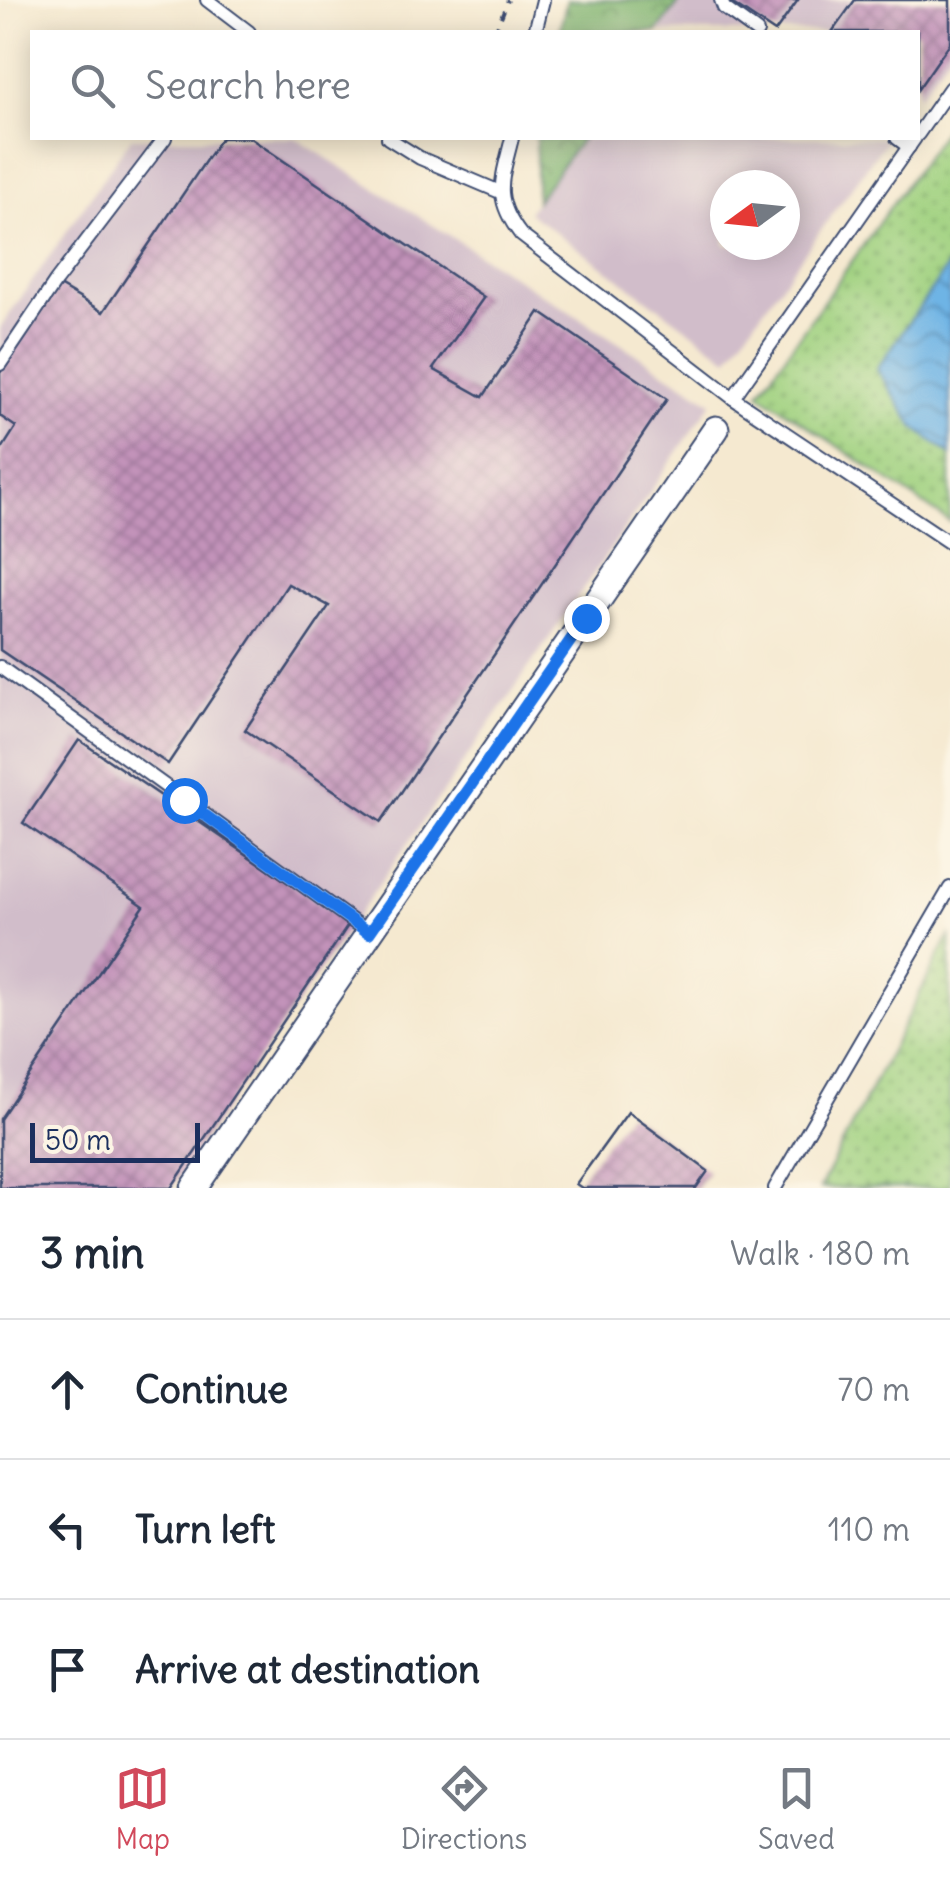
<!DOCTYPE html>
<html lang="en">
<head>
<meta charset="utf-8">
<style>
  :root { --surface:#fff; --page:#f6f6f7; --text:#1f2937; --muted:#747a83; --line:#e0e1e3; --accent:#d1495b }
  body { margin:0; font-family:Delius,sans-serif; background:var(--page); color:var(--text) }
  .compass { position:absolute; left:710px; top:170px; width:90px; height:90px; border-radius:50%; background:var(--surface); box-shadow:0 5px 25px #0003; rotate:255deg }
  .scale { position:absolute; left:30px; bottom:25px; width:170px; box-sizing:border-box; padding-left:10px; border:5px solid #1b2f5e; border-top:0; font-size:28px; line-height:35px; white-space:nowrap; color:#1b2f5e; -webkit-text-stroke:8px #fcf5e5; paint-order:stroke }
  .stop { position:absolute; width:30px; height:30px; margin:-22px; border:8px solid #1a73e8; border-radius:50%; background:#fff }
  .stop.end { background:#1a73e8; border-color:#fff; box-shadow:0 2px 10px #0008 }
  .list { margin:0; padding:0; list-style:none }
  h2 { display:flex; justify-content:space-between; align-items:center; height:130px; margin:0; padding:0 40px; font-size:42px }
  h2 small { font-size:32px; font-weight:400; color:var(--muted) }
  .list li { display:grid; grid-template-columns:65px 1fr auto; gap:30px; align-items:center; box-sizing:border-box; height:140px; padding:0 40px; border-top:2px solid var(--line) }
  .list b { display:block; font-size:38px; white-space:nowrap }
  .list em { font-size:32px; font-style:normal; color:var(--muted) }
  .icon { flex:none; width:55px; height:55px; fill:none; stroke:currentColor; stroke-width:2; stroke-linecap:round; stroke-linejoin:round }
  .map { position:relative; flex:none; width:950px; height:1188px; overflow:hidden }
  .search { position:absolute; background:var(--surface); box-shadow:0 5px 25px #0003; left:30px; right:30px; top:30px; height:110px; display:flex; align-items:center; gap:25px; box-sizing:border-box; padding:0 35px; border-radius:0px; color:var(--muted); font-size:38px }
  .sheet { height:550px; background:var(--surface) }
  nav { display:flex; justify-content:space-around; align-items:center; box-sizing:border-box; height:140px; border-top:2px solid var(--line); background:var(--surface); font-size:28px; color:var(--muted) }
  nav a { display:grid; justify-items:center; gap:5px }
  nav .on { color:var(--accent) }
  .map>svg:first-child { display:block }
  .industrial { fill:#d1bdca; fill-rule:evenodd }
  .grass { fill:url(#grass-dots); stroke:#5e8070; stroke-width:2.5 }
  .forest { fill:url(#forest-crowns); stroke:#4e7266; stroke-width:2.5 }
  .water { fill:url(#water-waves); stroke:#4472a2; stroke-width:2.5 }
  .building { fill:url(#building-cross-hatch) }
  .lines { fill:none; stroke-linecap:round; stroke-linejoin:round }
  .lane-casing { stroke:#3c4b6f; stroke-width:16 }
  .street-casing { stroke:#3c4b6f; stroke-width:29 }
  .path { stroke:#3c4b6f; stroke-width:4; stroke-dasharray:8 8; stroke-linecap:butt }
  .lane { stroke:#fff; stroke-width:12 }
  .street { stroke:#fff; stroke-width:25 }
  .route { stroke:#1a73e8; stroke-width:12 }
</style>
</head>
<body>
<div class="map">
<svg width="950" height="1188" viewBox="0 0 950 1188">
  <defs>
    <pattern id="grass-dots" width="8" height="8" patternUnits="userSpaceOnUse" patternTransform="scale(2.5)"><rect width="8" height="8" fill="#a1d281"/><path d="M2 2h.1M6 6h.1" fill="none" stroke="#82ab6d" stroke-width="1.8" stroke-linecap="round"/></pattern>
    <pattern id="forest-crowns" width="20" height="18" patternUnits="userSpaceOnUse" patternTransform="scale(2.5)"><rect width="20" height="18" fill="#80b46f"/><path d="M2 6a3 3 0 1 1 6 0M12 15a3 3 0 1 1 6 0" fill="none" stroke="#68935e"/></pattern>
    <pattern id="water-waves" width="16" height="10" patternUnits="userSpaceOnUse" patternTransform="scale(2.5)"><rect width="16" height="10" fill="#6eb4e5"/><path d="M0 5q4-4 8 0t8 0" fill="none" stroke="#5a93bd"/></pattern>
    <pattern id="building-cross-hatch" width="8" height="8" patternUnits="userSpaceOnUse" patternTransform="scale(2.5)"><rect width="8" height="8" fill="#c393ba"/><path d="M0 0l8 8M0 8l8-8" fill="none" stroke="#9e789a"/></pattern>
  </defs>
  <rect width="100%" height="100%" fill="#fcf5e5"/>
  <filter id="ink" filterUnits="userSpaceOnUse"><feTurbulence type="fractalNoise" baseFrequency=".01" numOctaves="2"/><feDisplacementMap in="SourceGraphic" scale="20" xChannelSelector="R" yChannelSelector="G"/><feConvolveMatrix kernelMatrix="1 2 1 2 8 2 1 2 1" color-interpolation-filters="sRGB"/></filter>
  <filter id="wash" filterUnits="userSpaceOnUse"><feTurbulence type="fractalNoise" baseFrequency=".0048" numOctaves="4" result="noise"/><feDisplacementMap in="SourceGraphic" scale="40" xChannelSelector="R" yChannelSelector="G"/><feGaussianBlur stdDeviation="2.25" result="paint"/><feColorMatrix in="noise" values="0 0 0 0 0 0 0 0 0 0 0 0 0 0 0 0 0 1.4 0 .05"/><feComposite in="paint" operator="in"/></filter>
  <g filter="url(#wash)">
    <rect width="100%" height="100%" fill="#f5e9d0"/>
    <g class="industrial">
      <polygon points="681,0 950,0 950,52 918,97 918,32 657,32"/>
      <polygon points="131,138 295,138 712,402 170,1188 0,1188 0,328"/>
      <path d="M582,138H888L728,358L528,212ZM725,185H785V245H725Z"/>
    </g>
    <g class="grass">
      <polygon points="950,122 950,263 877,369 915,428 950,454 950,522 759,393"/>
      <polygon points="950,934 950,1188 820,1188"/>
    </g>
    <g class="forest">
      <polygon points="567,0 681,0 657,32 559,32"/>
      <polygon points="536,138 582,138 536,201"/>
    </g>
    <polygon class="water" points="950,263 950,454 915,428 877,369"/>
    <g id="blocks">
      <g class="building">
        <polygon points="727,0 798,0 775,32"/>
        <polygon points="855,0 950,0 950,43 918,89 918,32 832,32"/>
        <polygon points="221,138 250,138 484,297 433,369 483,397 540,312 667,399 381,822 245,730 329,606 288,584 168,764 0,650 0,452 16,427 0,416 0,373 59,286 103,312"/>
        <polygon points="79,740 349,924 171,1188 0,1188 0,1119 144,906 23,823"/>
        <polygon points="628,1112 708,1171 696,1188 582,1188 576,1184"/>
      </g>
    </g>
  </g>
  <g filter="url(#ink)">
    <use href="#blocks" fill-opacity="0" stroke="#3c4b6f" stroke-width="2.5"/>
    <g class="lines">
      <defs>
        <g id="lane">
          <polyline points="207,0 249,32"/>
          <polyline points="721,0 724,8 757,32"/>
          <polyline points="535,32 543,0"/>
          <polyline points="918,134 950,88"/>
          <polyline points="388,138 420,158 500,192"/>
          <path d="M512,138C502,180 492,197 521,235L733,398L950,543"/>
          <polyline points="897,138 909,147"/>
          <polyline points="0,364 56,281 165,138"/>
          <polyline points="733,398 915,138"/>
          <polyline points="0,667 369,933"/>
          <polyline points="775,1188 950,888"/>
        </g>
        <polyline id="street" points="194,1188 716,429"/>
      </defs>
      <use href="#lane" class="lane-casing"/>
      <use href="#street" class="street-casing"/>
      <polyline class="path" points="495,32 508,0"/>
      <use href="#lane" class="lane"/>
      <use href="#street" class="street"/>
    </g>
  </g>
  <g class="lines" filter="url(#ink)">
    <polyline class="route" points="184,800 369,933 586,618"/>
  </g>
</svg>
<svg class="compass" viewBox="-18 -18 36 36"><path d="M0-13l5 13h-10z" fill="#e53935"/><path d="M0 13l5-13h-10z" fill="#747a83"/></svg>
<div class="scale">50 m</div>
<div class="stop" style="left:184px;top:800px"></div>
<div class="stop end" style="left:586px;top:618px"></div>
<div class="search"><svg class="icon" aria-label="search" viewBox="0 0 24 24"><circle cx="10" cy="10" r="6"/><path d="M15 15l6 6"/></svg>Search here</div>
</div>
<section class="sheet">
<h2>3 min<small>Walk · 180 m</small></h2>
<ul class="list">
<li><svg class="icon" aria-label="ahead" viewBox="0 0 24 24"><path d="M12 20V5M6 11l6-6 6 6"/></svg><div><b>Continue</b></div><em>70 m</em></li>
<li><svg class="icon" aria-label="left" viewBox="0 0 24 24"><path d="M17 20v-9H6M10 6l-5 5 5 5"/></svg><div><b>Turn left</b></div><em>110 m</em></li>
<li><svg class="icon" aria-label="arrive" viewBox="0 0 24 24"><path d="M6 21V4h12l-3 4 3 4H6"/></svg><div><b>Arrive at destination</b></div></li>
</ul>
</section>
<nav>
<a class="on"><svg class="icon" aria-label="map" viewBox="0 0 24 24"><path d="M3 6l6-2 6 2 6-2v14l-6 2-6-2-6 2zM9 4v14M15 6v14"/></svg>Map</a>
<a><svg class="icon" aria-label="directions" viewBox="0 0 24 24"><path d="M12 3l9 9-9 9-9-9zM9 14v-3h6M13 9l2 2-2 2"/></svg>Directions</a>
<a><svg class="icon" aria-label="saved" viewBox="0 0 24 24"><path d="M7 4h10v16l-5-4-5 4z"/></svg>Saved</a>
</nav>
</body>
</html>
